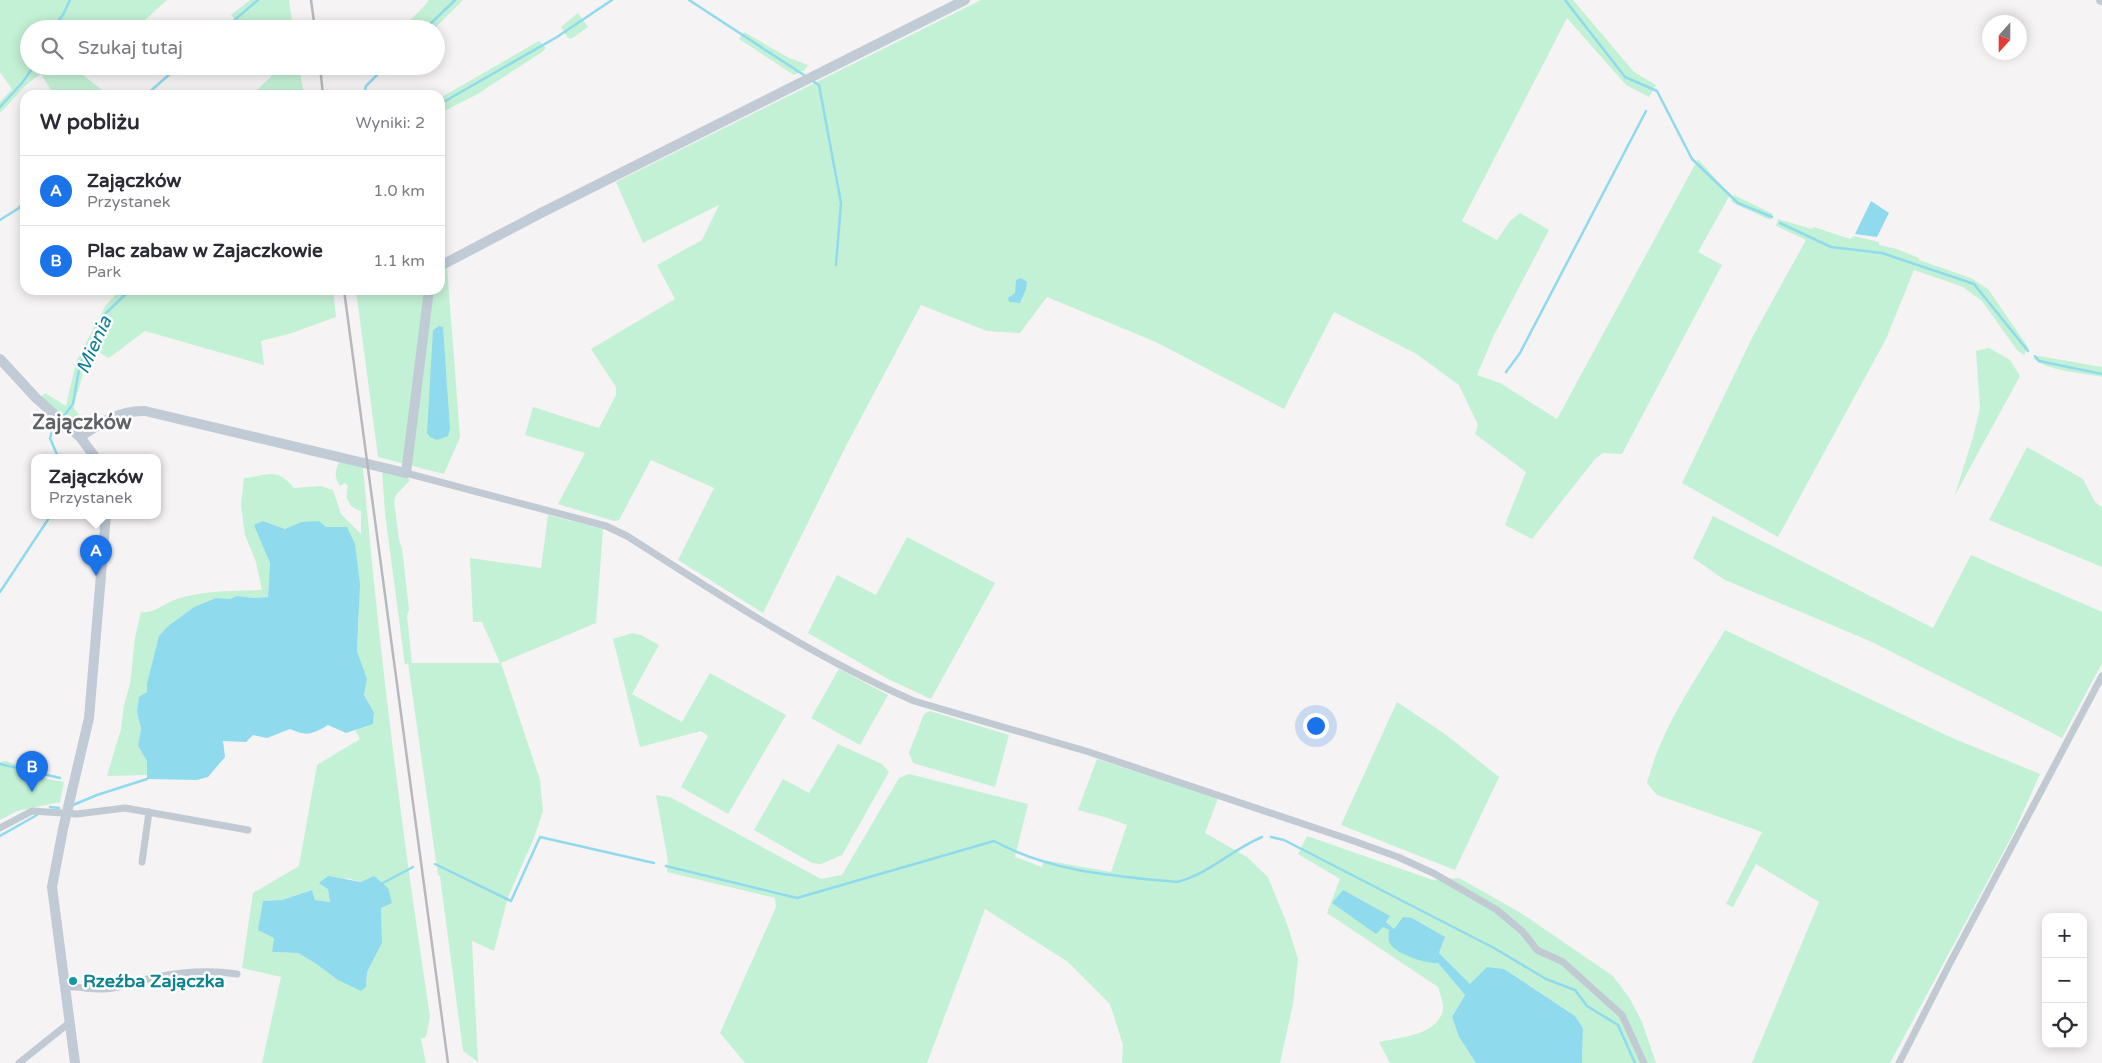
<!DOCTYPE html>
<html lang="pl">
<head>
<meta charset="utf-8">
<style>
  :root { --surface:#fff; --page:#f7f7f7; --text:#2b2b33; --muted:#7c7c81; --line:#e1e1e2; --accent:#1a73e8 }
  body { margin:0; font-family:"Varela Round",sans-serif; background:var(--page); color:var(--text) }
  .controls { position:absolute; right:15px; bottom:15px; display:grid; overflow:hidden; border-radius:10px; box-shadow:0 2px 12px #0003 }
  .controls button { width:45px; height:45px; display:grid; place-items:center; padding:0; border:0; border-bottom:1px solid var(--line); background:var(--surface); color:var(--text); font:25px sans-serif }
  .compass { position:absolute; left:1982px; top:15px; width:45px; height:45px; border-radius:50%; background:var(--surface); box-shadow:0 2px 12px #0003; rotate:201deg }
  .you { position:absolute; left:1315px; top:725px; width:18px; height:18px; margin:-12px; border:4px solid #fff; border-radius:50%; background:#1a73e8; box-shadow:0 0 0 8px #1a73e833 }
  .badge { display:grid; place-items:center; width:32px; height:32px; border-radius:50%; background:var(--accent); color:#fff; font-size:16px; font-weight:700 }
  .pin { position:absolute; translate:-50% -41px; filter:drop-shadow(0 1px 2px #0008) }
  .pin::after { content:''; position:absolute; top:26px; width:18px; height:15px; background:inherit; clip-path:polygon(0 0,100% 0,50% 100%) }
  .popup { position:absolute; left:31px; top:454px; width:130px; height:65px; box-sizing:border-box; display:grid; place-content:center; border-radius:10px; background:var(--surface); filter:drop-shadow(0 1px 4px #0005); font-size:16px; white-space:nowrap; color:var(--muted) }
  .popup b { font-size:19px; color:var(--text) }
  .popup::after { content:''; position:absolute; left:50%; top:100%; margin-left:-10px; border:10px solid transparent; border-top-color:var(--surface) }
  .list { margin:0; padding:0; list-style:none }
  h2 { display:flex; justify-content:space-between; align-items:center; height:65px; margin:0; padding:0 20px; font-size:21px }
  h2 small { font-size:16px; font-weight:400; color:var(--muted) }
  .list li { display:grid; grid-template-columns:32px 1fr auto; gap:15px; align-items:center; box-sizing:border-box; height:70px; padding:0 20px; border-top:1px solid var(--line) }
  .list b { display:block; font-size:19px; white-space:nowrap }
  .list p { margin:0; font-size:16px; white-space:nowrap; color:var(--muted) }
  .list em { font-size:16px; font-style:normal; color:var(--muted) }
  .icon { flex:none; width:28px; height:28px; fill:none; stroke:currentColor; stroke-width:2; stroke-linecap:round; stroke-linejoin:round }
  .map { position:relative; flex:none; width:2102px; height:1063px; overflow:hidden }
  .search { position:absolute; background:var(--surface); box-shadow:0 2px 12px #0003; left:20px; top:20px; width:425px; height:55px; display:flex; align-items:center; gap:12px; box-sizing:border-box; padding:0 18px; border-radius:28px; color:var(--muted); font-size:19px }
  .panel { position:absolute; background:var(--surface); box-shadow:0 2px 12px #0003; left:20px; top:90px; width:425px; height:205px; border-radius:15px }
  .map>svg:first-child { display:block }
  .green { fill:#c3f1d5; fill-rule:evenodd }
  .water { fill:#90daee }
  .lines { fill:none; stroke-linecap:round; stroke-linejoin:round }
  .stream { stroke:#90daee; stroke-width:2.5 }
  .street { stroke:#c1cad2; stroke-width:7 }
  .secondary { stroke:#c1cbd6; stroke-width:10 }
  .rail { stroke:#b5b8bd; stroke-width:2.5 }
  .culture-dot { fill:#0f9aa8; stroke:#fff; stroke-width:2 }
  .labels { text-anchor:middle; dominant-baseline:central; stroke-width:5; stroke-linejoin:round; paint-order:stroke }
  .culture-label { font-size:18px; font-weight:bold; fill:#0d838f; stroke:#fff; text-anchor:start }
  .water-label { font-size:19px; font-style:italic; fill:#0c7c9b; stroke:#fff }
  .quarter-label { font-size:20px; font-weight:bold; fill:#5f6368; stroke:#fff }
</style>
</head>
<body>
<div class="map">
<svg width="2102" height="1063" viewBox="0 0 2102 1063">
  <rect width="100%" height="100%" fill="#f5f3f3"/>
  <g class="green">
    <path d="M0,0H167L135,29H29V66H92L83,75L108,95H54L41,74C24,84 14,99 0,113V102L12,89L0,72Z"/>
    <polygon points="250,0 289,0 293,29 243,29 231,15"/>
    <polygon points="428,0 463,0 434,29 402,29 428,2"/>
    <polygon points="981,0 1573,0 1634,72 1656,85 1649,97 1626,85 1567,18 1462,221 1497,240 1510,221 1520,213 1549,230 1493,337 1477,375 1500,383 1557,419 1698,159 1730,195 1698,252 1722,265 1622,454 1603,453 1595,459 1532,539 1505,525 1526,472 1475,434 1478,425 1459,385 1415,353 1334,312 1284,409 1156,342 1047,297 1020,333 987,331 921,305 847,444 763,613 678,560 714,488 651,460 619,520 614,521 558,504 585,453 525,435 533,407 599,428 616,395 616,387 591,349 675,299 657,265 702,240 719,205 643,243 616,182"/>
    <polygon points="578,13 588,27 571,39 568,38 561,27"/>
    <polygon points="744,32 789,58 808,65 805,70 794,75 739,39"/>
    <polygon points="539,41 546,48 542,52 476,95 440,113 440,98"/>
    <polygon points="282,66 299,66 304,95 252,95"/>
    <polygon points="1734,195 1773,214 1770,220 1735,204 1731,201"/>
    <polygon points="1778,219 1812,229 1814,227 1850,239 1854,236 1879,242 1879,245 1897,249 1919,258 1919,260 1971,278 1988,289 2028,347 2024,355 2017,350 1982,301 1963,287 1914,270 1886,339 1778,537 1682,483 1753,336 1806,240 1776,226"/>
    <polygon points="440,259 447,267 460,437 444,474 378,457 356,290 440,290"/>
    <polygon points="120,290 333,290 336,317 292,333 261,341 264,365 145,331 109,358 95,350 110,316 104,321 83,367 82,378 73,407 86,423 105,415 107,417 85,429 79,430 41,397 45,393 66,406 76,362 106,305"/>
    <polygon points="1989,348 2010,360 2020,376 1955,495 1973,437 1980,408 1976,351"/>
    <path d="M2039,356L2102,367V377C2084,373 2046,371 2033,358Z"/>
    <polygon points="2027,447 2083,479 2095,502 2102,508 2102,567 1989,520"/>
    <path d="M339,462L363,467C379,650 402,834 430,1016L426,1037L421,1039L426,1063H262L281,977L242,968L253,893L299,866L317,765L360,739L355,730L373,724L374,711L364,695L367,679L357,651L359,615L326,527L301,522L285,529L263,521L266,551L270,563L268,597L254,598L237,596L230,599L216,598L194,607L168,626L159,637L147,683V692L137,712L141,729L138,746L147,761V775L107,776L121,729L124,705L130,684L135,638L141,612C153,614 165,603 177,599C204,590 234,591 262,590L256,562L245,535L241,505L244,478C268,476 276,466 294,488L320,486L333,490L341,514L361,534V511C349,508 344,498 348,486L345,483L340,486C334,477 335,471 339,462ZM346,878L362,882L381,908L382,943L367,972L366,987L338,980L315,963L298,953L272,952L274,938L263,901L282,900L312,890L315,900L330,902L328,889Z"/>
    <polygon points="382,470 407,476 410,480 396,495 394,501 399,540 402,549 409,609 407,616 412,663 500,663 482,622 473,622 470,558 541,568 548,515 603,529 596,623 501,663 540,780 543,811 534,838 508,897 494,951 472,941 478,1062 463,1051 440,876 438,875 408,663 405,665 385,513"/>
    <polygon points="1713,516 1933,628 1971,555 2102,612 2102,663 2062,738 1872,642 1725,580 1693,558"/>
    <polygon points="907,537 995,583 931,699 888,679 808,633 837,575 876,595"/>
    <path d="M1725,630L1950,737L2040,774L2014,832L1890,1063H1752L1819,902L1756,864L1733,907L1726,904L1762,832L1657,795L1647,783C1662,726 1696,680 1725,630Z"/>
    <polygon points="632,633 641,635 659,645 632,694 682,722 710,673 786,715 728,814 681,787 708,736 701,731 640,747 613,639"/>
    <polygon points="839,669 888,695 860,745 811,718"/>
    <polygon points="1397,702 1445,734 1499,777 1455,870 1341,825"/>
    <polygon points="930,711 1009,735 995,787 913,763 909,753 924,714"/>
    <polygon points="838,744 882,764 889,772 842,855 821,864 812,863 754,830 783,779 809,793"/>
    <polygon points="1097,759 1218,798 1205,833 1247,857 1268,877 1287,924 1298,959 1293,1004 1280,1063 1122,1063 1123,1045 1110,1004 1068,962 985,909 927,1063 745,1063 720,1033 776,907 775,898 667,872 668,861 656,795 670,797 821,879 842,875 899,778 909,774 1028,804 1015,857 1042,867 1044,860 1111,872 1127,825 1108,818 1078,810"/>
    <polygon points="6,761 31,770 31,776 64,782 60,802 17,811 0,820 0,762"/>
    <path d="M1307,836L1433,880L1459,878L1521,913L1613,976L1630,999L1642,1022L1656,1063H1582L1583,1028L1575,1016L1544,996L1470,984L1439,953L1445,937L1394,929L1386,922L1389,916L1383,926L1389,930L1390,942L1438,963L1465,995L1452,1017L1459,1037L1476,1063H1390L1379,1042C1400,1037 1437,1036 1443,1010C1444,1004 1440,994 1438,987L1327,913L1340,879L1298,854Z"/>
  </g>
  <g class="water">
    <polygon points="1871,201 1889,213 1877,237 1855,234"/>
    <polygon points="1021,278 1027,282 1026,289 1020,303 1009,302 1008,298 1015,293 1016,280"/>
    <polygon points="439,326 443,327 450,429 448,436 437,440 430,437 427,433 433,330"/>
    <path d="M263,521L285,529L301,522L319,521L326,527H347L355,544L360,584L357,651L367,679L364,695L374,712L373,724L346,733L328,725C313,734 307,737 290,729L267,738L253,735L246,742L223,741L225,757L208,777L197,780L147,779V761L138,746L141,729L137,712L139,697L147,692V683L159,636L168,626L194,607L216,598L230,599L237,596L254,598L268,597L270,563L254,525Z"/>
    <polygon points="328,876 361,882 374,876 388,888 392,903 381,908 382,943 367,972 366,987 361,991 338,980 315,963 298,953 272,952 274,938 258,930 263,901 282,900 312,890 315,900 330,902 328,889 319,883"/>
    <path d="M1343,890L1390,916L1386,922L1394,929L1403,917L1412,918L1445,937L1439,953L1470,984L1487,967L1504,969L1575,1016L1583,1028L1582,1063H1476L1459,1037L1452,1017L1465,995L1438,963C1427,964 1394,954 1389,942C1388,938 1389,933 1389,930L1383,927L1376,934L1332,903Z"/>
  </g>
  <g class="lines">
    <g class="stream">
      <polyline points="689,0 807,77"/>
      <polyline points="1565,0 1625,77 1657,91 1692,159 1738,203 1772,217"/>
      <polyline points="51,29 63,15 70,0"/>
      <polyline points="224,29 258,0"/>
      <polyline points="425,29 455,0"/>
      <polyline points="811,80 819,85 841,203 836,265"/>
      <polyline points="365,90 366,86 386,66"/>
      <polyline points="146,95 179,66"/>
      <polyline points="440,104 557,37 612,0"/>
      <polyline points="0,107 22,83 34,66"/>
      <polyline points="0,220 19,208 25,200"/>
      <polyline points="1780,223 1831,247 1882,253 1974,284 2028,351"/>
      <polyline points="2035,356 2039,361 2102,374"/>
      <polyline points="1506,372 1520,353 1646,111"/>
      <polyline points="63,417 73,404 80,364 97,333 103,316 130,290"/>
      <polyline points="58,457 50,438 54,425 59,421"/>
      <polyline points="0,592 51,515"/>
      <polyline points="0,764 60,778"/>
      <polyline points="73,805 97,795 147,779"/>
      <polyline points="50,807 59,808"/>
      <polyline points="0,836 37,815"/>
      <polyline points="1271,837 1284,840 1494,948 1546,979 1575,990 1587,1006 1618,1025 1635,1063"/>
      <polyline points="435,864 511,901 540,837 654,863"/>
      <path d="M666,866L797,898L994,841C1051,872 1114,876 1177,882C1209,874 1231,850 1262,837"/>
      <polyline points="383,883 413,867"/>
    </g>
    <g class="street">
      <path d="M406,473L606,526L627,536C720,595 813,657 914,701L1089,752L1351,840L1398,857L1435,874L1497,910L1523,932L1537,950L1563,962L1622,1015L1644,1063"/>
      <polyline points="0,828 32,811 77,814 125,808 248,830"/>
      <polyline points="142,862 149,812"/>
      <path d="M65,987C78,986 91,990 104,989C121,989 139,980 156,977C182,972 211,970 237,974"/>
      <polyline points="19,1063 69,1023"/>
      <polyline points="1899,1063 1950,963 2102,676"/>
    </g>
    <g class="secondary">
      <polyline points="2101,0 2102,0"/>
      <polyline points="440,266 541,213 965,0"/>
      <polyline points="0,359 36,398 80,437 95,457"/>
      <path d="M80,437C101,423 119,410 145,411L406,473L429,290"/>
      <polyline points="75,1063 52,887 63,829 89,718 106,515"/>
    </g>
    <g class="rail">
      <polyline points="311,0 315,29"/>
      <polyline points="320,66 323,95"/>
      <polyline points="344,290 448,1063"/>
    </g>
  </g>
  <circle class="culture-dot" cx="73" cy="981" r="5"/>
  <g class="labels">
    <g class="culture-label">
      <text x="83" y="981">Rzeźba Zajączka</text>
    </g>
    <g class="water-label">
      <text transform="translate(94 345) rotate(-66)">Mienia</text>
    </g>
    <g class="quarter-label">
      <text x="82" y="423">Zajączków</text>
    </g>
  </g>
</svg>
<div class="controls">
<button>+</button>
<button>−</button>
<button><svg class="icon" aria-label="locate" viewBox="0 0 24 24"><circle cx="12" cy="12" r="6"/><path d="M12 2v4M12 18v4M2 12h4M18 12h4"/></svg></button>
</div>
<svg class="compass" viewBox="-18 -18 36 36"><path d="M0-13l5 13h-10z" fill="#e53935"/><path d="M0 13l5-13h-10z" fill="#7c7c81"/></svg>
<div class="you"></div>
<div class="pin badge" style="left:96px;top:576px">A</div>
<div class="popup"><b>Zajączków</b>Przystanek</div>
<div class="pin badge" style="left:32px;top:792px">B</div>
<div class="search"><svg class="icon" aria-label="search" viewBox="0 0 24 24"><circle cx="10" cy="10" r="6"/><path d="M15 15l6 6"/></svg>Szukaj tutaj</div>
<section class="panel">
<h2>W pobliżu<small>Wyniki: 2</small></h2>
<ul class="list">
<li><span class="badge">A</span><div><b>Zajączków</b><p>Przystanek</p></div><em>1.0 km</em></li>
<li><span class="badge">B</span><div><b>Plac zabaw w Zajaczkowie</b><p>Park</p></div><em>1.1 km</em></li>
</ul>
</section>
</div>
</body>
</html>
